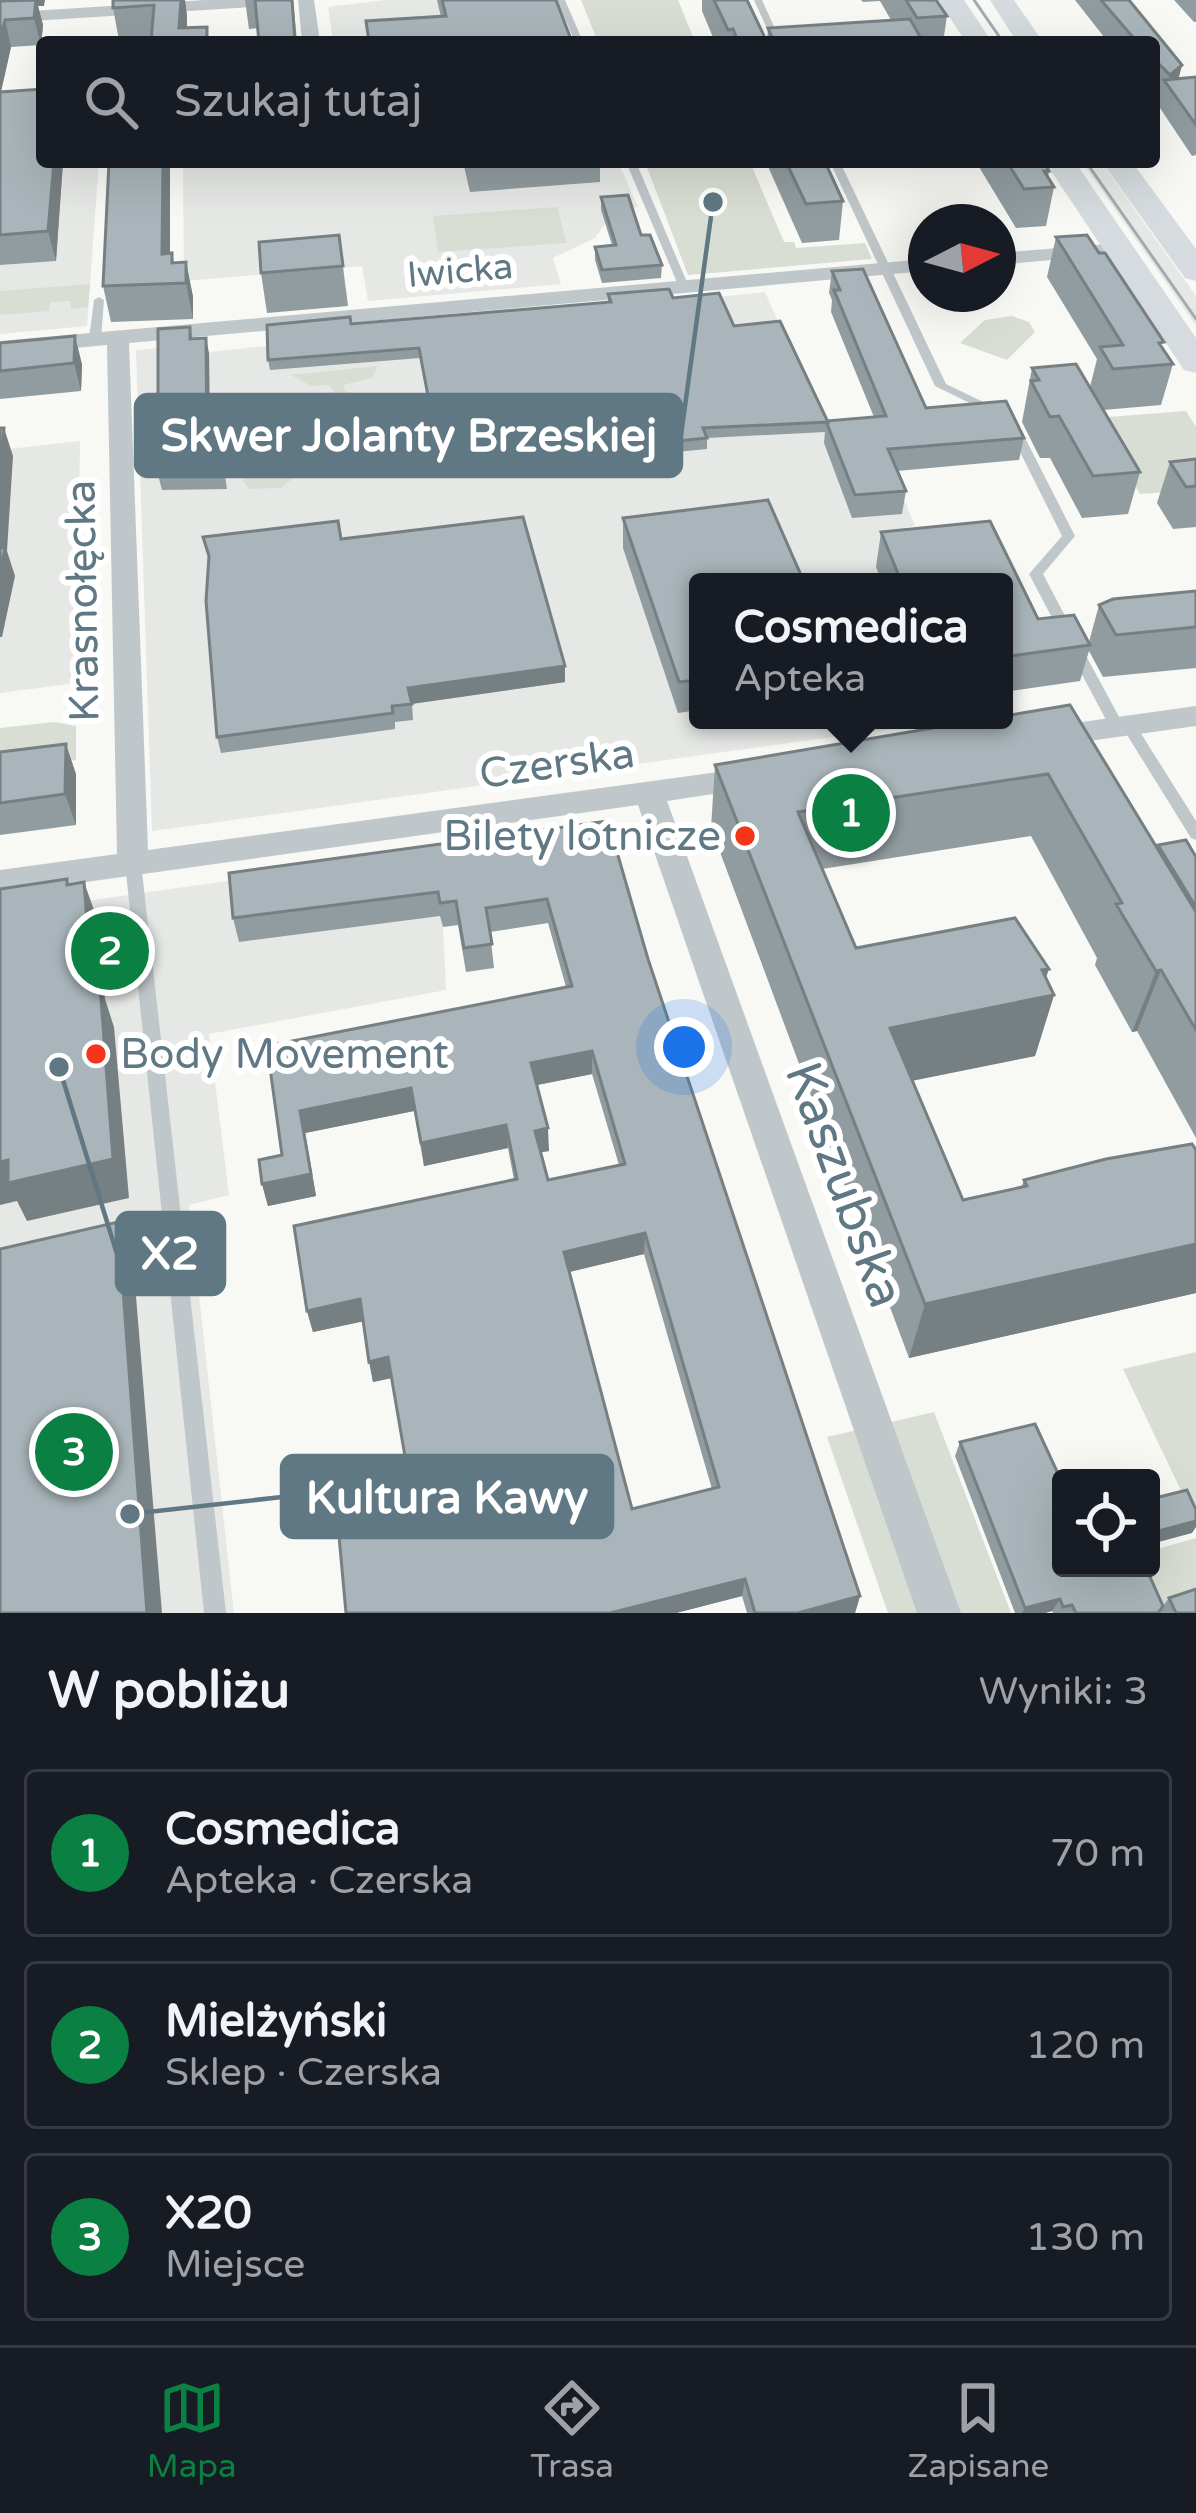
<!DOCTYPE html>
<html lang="pl">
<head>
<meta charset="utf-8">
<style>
  :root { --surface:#171b24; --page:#242831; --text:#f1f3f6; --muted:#9ea1a6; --line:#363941; --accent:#0b8043 }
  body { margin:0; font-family:"Varela Round",sans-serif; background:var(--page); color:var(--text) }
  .controls { position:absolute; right:36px; bottom:36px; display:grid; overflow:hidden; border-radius:12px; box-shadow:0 12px 48px #0002 }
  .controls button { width:108px; height:108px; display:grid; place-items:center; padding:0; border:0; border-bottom:3px solid var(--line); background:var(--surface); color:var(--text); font:60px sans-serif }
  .compass { position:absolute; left:908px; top:204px; width:108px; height:108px; border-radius:50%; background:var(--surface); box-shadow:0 12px 48px #0002; rotate:84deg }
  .you { position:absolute; left:684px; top:1047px; width:42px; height:42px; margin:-30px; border:9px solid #fff; border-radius:50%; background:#1a73e8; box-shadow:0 0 0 18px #1a73e833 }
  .badge { display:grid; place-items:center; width:78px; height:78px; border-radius:50%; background:var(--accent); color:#fff; font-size:39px; font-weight:700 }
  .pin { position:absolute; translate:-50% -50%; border:6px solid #fff; box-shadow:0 3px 12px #0006 }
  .popup { position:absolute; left:689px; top:573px; width:324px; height:156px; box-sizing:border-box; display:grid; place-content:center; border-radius:12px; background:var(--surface); filter:drop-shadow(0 3px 9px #0005); font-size:39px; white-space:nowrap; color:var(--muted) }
  .popup b { font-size:45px; color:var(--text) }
  .popup::after { content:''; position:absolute; left:50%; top:100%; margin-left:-24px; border:24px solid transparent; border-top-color:var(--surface) }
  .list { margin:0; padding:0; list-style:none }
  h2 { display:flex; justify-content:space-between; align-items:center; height:156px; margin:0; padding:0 48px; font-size:51px }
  h2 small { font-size:39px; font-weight:400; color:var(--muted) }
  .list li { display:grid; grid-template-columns:78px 1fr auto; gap:36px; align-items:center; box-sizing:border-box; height:168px; margin:0 24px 24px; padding:0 24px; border:3px solid var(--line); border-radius:12px }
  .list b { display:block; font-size:45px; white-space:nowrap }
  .list p { margin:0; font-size:39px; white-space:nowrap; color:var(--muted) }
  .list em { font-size:39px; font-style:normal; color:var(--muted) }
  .icon { flex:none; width:66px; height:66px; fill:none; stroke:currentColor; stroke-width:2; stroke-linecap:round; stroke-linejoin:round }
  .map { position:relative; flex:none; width:1196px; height:1613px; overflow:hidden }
  .search { position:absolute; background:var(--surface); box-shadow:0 12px 48px #0002; left:36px; right:36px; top:36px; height:132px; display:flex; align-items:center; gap:30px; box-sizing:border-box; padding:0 42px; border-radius:12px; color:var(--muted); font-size:45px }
  .sheet { height:732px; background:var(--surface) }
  nav { display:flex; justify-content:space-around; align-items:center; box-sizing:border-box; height:168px; border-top:3px solid var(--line); background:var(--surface); font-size:33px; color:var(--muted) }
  nav a { display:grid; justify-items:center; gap:6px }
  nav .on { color:var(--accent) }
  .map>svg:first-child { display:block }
  .built { fill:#e6e8e6 }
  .green { fill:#d9ded4 }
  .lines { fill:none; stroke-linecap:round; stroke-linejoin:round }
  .service { fill:#c0c7ca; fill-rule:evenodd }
  .minor { fill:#c0c7ca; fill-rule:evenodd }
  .secondary { fill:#d5dbde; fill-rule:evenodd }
  .tram { stroke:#a1abb0; stroke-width:3 }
  .wall { fill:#919ca0; fill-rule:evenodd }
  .shaded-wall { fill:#767f82 }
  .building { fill:#a9b5ba; stroke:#767f82; stroke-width:3; fill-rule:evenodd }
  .poi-dot { fill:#f3361a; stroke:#fff; stroke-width:4.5 }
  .labels { text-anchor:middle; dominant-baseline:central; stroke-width:12; stroke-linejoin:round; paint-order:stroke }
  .far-street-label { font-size:36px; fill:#607883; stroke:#fff }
  .street-label { font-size:42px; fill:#607883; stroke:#fff }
  .poi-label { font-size:42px; fill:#607883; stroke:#fff; text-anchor:end }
  .near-street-label { font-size:51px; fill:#607883; stroke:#fff }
  .leader { fill:none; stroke:#607883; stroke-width:4.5 }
  .callout-dot { fill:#607883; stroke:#fff; stroke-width:4.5 }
  .callout { fill:#607883; stroke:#607883; stroke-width:4.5 }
  .callout-label { font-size:45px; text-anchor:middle; font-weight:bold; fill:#fff }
</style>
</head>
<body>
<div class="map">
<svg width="1196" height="1613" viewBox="0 0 1196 1613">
  <rect width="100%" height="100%" fill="#f8f8f5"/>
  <g class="built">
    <polygon points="385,0 437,0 563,42 333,41 328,7"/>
    <polygon points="0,147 42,162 99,162 87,326 0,334"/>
    <polygon points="183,162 618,162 638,207 601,210 605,224 595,238 553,258 561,284 368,301 362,266 184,281"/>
    <polygon points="1082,162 1101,162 1196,296 1196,326"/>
    <polygon points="765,292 824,425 886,456 915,526 903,528 925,582 698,582 698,720 956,720 152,831 136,350 182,346 183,355"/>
    <polygon points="80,441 76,683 0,693 0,450"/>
    <polygon points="428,853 443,927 446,990 209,1034 229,1195 189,1205 234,1613 0,1613 0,913"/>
  </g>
  <g class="green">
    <polygon points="581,0 678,0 695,42 598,42"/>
    <polygon points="645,162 750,162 784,242 794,242 796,248 865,243 872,259 688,275"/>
    <polygon points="557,207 567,243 438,252 433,216"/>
    <polygon points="90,284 88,307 71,309 71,301 50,302 49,311 0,315 0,291"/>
    <polygon points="1012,316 1029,322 1035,332 1007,360 960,343 985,320"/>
    <polygon points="378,366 372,378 343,385 352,407 347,409 329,385 311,386 291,375"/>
    <polygon points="1186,411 1196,427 1196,490 1140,494 1096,418"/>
    <polygon points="248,453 269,454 292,473 292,479 281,488 249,489 243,481 242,459"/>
    <polygon points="54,722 76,726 76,760 0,770 0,728"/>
    <polygon points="1196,1352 1196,1522 1123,1369"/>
    <polygon points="934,1412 1011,1613 888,1613 827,1437"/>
    <polygon points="1196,1538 1196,1612 1159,1613 1139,1568 1151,1568 1151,1551"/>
  </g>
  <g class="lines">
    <g class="service">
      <polygon points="557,0 565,0 583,42 575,42"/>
      <polygon points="754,0 762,0 781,42 773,42"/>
      <polygon points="626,162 636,162 689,287 688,289 679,287"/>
      <polygon points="830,162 840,162 946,384 998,409 998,413 990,413 935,386"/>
      <polygon points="99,297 104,300 101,339 95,342 89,339 94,300"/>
      <polygon points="1015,426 1021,430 1075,536 1043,574 1073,631 1066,635 1059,631 1029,574 1062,536 1009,430"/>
      <polygon points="1077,647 1084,652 1124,726 1130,723 1135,724 1196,821 1196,840 1191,838 1124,730 1118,734 1113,733 1070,652"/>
      <polygon points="133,857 138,859 141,863 226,1613 204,1613 125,863 128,859"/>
    </g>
    <g class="minor">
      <polygon points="204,0 291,0 283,5 0,23 0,13"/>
      <polygon points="298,0 314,0 320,42 302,42"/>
      <polygon points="1119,243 1129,249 1126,253 998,265 998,253"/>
      <polygon points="926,259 926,271 129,343 148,850 755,767 765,770 770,778 765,786 667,801 961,1613 917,1613 638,805 0,894 0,870 117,854 107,345 0,355 0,341"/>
      <polygon points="1196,706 1196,726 1046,747 1032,737 1046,727"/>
    </g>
    <g class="secondary">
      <polygon points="938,0 964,0 992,42 966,42"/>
      <polygon points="990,0 1014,0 1043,42 1017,42"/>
      <polygon points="1045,162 1075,162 1196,338 1196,373 1184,370"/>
      <polygon points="1102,162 1132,162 1196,249 1196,281 1185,278"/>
    </g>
    <g class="tram">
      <polyline points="974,0 1003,42"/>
      <polyline points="1086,162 1196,319"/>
    </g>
  </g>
  <g class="wall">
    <polygon points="0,0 44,6 38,6 43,25 41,45 11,47 1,92 42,162 63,162 56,261 0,265"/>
    <polygon points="113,0 185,0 187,16 187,28 152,37 119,40 113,8"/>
    <polygon points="245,0 293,0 297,42 258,28 249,29"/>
    <polygon points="437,0 556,0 572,42 368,42 366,21 441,17"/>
    <polygon points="702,0 747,0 766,42 715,42 702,11"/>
    <polygon points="861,0 936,0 947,16 943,42 767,42 768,28 891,20 880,1 863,2"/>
    <polygon points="1075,0 1129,0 1182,65 1178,79 1196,77 1196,155 1192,156 1158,105 1160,98 1154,92 1154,42 1108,42"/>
    <polygon points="1174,0 1196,0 1196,22 1194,22"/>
    <polygon points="170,162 170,253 172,253 174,263 186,262 193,297 193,319 111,322 103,286"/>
    <polygon points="463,162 600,162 600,182 470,192"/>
    <polygon points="766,162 825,162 843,201 839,240 802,243"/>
    <polygon points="976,162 1044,162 1049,171 1048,178 1054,187 1046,226 1016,228"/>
    <polygon points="601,197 641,235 662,265 661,278 602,283 595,260 595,247 612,245 601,210"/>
    <polygon points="339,235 348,306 267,313 261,273"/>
    <polygon points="1056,237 1162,348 1173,364 1161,405 1103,410 1140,472 1128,514 1082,518 1050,458 1040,458 1022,422 1032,368 1090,387 1097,359 1047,277"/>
    <polygon points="832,271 926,408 1024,438 1019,460 897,471 906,491 902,514 852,518 824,443 825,432 707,438 707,449 442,475 420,358 270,370 268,360 351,324 608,302 608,294 673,298 734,326 827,421 874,417 831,312 832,300 829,293"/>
    <polygon points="190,327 193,339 209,353 210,450 221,449 227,489 162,490 158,475"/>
    <polygon points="0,343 82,364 81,391 0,399"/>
    <polygon points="1196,459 1196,527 1173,529 1157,503 1170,462"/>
    <polygon points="623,518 698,582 698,710 678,713 623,548"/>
    <polygon points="990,521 1038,619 1089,642 1099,605 1196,591 1196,668 1103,677 1089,651 1080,681 1004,692 1004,582 882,582 876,567 881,532"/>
    <polygon points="203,537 341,539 565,666 565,682 412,704 413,720 395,722 395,729 221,753 217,737 209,559"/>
    <polygon points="980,720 1157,848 1158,845 1196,857 1196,1138 1137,1031 1132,1032 1095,965 1097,958 1031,836 822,869 856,948 1046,978 1054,995 1035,1056 912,1080 963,1200 1021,1188 1024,1180 1196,1150 1196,1293 909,1358 711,828 715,765"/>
    <polygon points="0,752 76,774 76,825 0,835"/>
    <path d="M608,821L648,959L860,1596L855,1613H747L742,1596L676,1613H346L408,1474L391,1378L373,1382L363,1321L313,1332L307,1311L514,1180L508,1148L424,1166L414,1111L305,1133L316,1196L268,1206L262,1184L282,1155L267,1046L566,987L548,923L490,932L494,968L466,972L458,925L443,927L440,916L239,942L233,918ZM592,1074L619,1165L548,1180L540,1152L549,1151L537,1085ZM644,1254L712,1489L632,1509L569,1272Z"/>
    <polygon points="960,1442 1061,1478 1163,1606 1169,1598 1176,1613 1053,1613 1052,1611 1045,1613 1015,1613 955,1456"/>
  </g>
  <g class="shaded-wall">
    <polygon points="0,0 45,0 44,6 38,6 43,25 41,45 34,18"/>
    <polygon points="181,0 185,0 187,16 186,42 179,28"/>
    <polygon points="5,20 11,47 0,95 0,39"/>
    <polygon points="1182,65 1175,92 1168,84 1170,75"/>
    <polygon points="54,162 63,162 56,261 48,231"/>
    <polygon points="163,162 170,162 170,284 162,254"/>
    <polygon points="186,262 193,297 193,319 186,283"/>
    <polygon points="75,336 82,364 81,391 74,363"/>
    <polygon points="206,338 209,353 210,466 207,451"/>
    <polygon points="4,428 13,456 7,551 15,576 2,637 0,637 0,485"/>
    <polygon points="565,666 565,682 410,704 408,688"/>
    <polygon points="66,744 76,774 76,825 65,794"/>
    <polygon points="84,882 99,924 105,999 114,1027 129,1198 27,1221 17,1201 0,1205 0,1162 8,1160 91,976"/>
    <polygon points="1049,969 1039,998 1054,995 1035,1056 877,1088 890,1028"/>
    <polygon points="1161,970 1137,1031 1132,1032 1156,971"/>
    <polygon points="592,1051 592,1074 532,1086 531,1063"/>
    <polygon points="411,1088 414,1111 305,1133 316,1196 268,1206 262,1184 311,1174 300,1111"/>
    <polygon points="506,1125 508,1148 424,1166 421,1143"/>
    <polygon points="548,1128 549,1151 536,1153 535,1131"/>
    <polygon points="118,1222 133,1260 162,1613 147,1613"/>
    <polygon points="645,1233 644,1254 565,1273 564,1252"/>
    <polygon points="1196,1244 1196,1293 909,1358 925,1304"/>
    <polygon points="360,1299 365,1321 313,1332 307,1311"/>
    <polygon points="388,1357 392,1378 373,1382 369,1362"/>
    <polygon points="1196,1521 1196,1527 1192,1533 1151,1544 1151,1533"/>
    <polygon points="745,1579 742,1596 676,1613 610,1613"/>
    <polygon points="860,1596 855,1613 798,1613"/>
    <polygon points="1060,1599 1052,1611 1045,1613 1022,1613 1025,1608"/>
  </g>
  <g class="building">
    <polygon points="36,0 34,18 5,20 0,39 0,1"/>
    <polygon points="113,0 181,0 179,28 207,27 207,42 151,42 154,5 113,8"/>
    <polygon points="255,0 292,0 295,42 259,42"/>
    <polygon points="442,0 556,0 572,42 369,42 366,21 446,16"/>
    <polygon points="714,0 747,0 766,40 738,41 733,29 728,30"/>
    <polygon points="906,0 936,0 947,16 917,18"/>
    <polygon points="1101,0 1129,0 1182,65 1170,75 1154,59 1154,42 1137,42"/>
    <polygon points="910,19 923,42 774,42 768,28"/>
    <polygon points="1196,77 1196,125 1164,80"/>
    <polygon points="42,89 42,162 54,162 48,231 0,235 0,92"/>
    <polygon points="109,162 163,162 162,254 172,253 172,263 186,262 186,283 103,286"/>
    <polygon points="786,162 825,162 843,201 806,204"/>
    <polygon points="1007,162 1044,162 1049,171 1044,171 1054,187 1024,189"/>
    <polygon points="628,195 641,235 650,235 662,265 602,270 595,247 616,245 601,197"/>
    <polygon points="339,235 343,266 261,273 259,242"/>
    <polygon points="1087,235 1099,253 1105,253 1164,342 1159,343 1173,364 1113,369 1100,347 1123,345 1056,237"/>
    <polygon points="863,269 926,408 1006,401 1024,438 888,449 906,491 855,495 826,421 886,416 834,290 840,290 832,271"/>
    <polygon points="669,289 673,298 719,293 734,326 780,321 828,422 703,428 707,438 441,465 419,348 268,360 267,325 350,317 351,324 611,302 608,294"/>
    <polygon points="190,327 190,339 206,338 207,451 221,449 224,473 158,475 158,329"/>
    <polygon points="75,336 74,363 0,371 0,343"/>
    <polygon points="1076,364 1140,472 1093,476 1059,416 1050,417 1031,381 1039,380 1032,368"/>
    <polygon points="0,428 4,428 0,485"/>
    <polygon points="1196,459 1196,486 1186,487 1170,462"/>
    <polygon points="768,500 804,582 698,582 698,680 679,682 623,518"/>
    <polygon points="523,517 565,666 408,688 412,704 392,706 393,713 217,737 206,601 209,556 203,537 338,521 341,539"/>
    <polygon points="990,521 1038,619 1074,615 1090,645 1004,657 1004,582 968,582 965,575 901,581 881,532"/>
    <polygon points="0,548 5,548 0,573"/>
    <polygon points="1196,591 1196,627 1116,635 1099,605 1113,599"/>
    <polygon points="1070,705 1196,912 1196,1030 1161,970 1156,971 1116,904 1122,903 1048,774 798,812 856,948 1015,918 1049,969 1042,970 1054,995 890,1028 963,1200 1027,1186 1024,1180 1106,1159 1192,1144 1196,1150 1196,1244 925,1304 715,765 980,720 1004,720 1004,716"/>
    <polygon points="66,744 65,794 0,803 0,752"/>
    <path d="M608,821L648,959L860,1596L798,1613H755L745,1579L610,1613H346L335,1492L408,1474L388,1357L369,1362L360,1299L307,1311L294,1226L517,1179L506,1125L421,1143L411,1088L300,1111L311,1174L262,1184L259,1160L282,1155L267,1046L572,986L547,899L486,908L492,944L464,948L456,901L440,903L438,892L233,918L229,873ZM592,1051L625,1164L548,1180L535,1131L548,1128L531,1063ZM645,1233L719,1487L632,1509L564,1252Z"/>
    <polygon points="1186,840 1196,857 1196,907 1158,845"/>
    <polygon points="67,879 67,885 84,882 91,976 100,986 113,1159 8,1183 8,1160 0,1162 0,889"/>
    <polygon points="118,1222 147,1613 0,1613 0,1249"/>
    <polygon points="1035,1424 1060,1478 1083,1472 1086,1478 1061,1478 1061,1568 1146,1568 1163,1606 1158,1613 1076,1613 1072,1605 1063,1607 1060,1599 1025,1608 960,1442"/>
    <polygon points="1187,1490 1196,1510 1196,1521 1151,1533 1151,1499"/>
    <polygon points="1196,1589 1196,1613 1176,1613 1169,1598"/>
  </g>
  <g class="poi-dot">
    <circle cx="745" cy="836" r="12"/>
    <circle cx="96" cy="1054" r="12"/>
  </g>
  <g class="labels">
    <g class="far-street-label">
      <text transform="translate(460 271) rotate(-5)">Iwicka</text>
    </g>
    <g class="street-label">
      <text transform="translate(83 601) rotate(-91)">Krasnołęcka</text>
      <text transform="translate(557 764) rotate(-8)">Czerska</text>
    </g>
    <g class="poi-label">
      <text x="721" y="836">Bilety lotnicze</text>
      <text x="120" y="1054" text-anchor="start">Body Movement</text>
    </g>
    <g class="near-street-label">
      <text transform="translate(844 1185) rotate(70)">Kaszubska</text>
    </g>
  </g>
  <path class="leader" d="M713 202L681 435M59 1067L117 1254M130 1514L282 1497"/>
  <g class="callout-dot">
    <circle cx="713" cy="202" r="12"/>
    <circle cx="59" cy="1067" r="12"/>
    <circle cx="130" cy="1514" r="12"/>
  </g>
  <g class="callout">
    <rect x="136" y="395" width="545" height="81" rx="12"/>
    <rect x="117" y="1213" width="107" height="81" rx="12"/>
    <rect x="282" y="1456" width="330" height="81" rx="12"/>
  </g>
  <g class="callout-label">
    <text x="409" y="451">Skwer Jolanty Brzeskiej</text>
    <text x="170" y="1269">X2</text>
    <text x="447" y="1513">Kultura Kawy</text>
  </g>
</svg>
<div class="controls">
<button><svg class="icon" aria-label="locate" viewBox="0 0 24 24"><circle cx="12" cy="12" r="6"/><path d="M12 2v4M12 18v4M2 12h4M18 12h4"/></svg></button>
</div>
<svg class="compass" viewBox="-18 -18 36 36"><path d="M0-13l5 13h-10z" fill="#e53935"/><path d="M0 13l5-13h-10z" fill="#9ea1a6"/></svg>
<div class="you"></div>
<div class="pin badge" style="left:851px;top:813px">1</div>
<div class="popup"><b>Cosmedica</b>Apteka</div>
<div class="pin badge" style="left:110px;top:951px">2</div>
<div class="pin badge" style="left:74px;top:1452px">3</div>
<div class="search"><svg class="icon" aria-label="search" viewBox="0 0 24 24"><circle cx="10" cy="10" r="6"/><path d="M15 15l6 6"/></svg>Szukaj tutaj</div>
</div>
<section class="sheet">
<h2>W pobliżu<small>Wyniki: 3</small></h2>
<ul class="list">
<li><span class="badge">1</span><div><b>Cosmedica</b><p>Apteka · Czerska</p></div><em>70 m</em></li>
<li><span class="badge">2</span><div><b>Mielżyński</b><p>Sklep · Czerska</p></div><em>120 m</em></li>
<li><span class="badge">3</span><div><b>X20</b><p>Miejsce</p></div><em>130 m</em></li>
</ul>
</section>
<nav>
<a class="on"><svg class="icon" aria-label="map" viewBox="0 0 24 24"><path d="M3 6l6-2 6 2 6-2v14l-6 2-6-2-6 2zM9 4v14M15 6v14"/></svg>Mapa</a>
<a><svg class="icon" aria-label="directions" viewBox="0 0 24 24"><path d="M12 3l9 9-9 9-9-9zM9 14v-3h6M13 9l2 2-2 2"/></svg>Trasa</a>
<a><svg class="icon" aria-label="saved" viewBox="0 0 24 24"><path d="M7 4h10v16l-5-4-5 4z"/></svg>Zapisane</a>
</nav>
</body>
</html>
